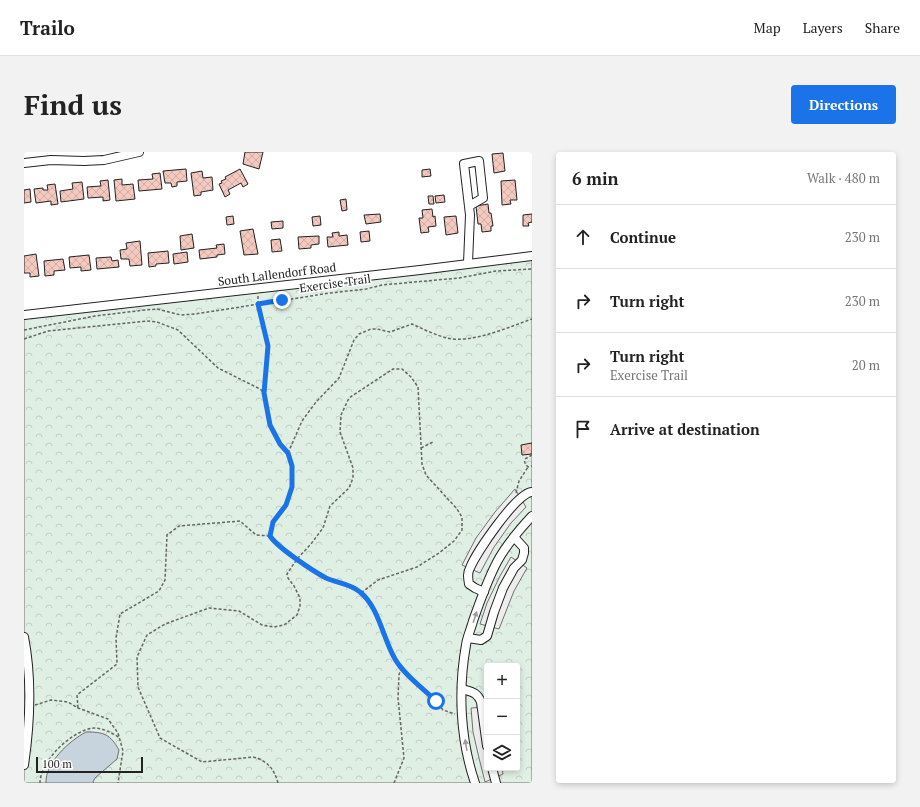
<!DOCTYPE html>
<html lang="en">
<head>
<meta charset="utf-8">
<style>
  :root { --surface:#fff; --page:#f2f2f2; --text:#222; --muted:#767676; --line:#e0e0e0; --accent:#1a73e8 }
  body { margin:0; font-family:"PT Serif",serif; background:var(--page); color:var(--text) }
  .controls { position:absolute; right:12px; bottom:12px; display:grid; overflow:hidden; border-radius:4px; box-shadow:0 2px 6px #0003 }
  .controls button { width:36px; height:36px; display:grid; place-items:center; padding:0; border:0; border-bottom:1px solid var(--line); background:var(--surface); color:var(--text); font:20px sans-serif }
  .scale { position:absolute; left:12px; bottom:10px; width:107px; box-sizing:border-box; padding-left:4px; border:2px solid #222; border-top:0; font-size:11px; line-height:14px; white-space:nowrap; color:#222; -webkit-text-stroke:3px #fff; paint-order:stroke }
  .stop { position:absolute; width:12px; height:12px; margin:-9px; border:3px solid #1a73e8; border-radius:50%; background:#fff }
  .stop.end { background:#1a73e8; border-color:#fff; box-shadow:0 1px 4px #0008 }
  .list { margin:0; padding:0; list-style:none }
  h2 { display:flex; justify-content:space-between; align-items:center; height:52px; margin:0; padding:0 16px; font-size:17px }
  h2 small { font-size:13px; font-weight:400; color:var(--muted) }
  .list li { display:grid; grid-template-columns:26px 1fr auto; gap:12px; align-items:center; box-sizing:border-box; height:64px; padding:0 16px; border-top:1px solid var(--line) }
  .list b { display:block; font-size:15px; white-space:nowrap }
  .list p { margin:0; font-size:13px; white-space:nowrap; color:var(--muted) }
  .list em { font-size:13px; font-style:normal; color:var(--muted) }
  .icon { flex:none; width:22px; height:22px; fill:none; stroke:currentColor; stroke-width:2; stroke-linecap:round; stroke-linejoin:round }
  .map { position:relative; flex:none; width:508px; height:631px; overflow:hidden; border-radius:4px }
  header { display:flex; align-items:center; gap:24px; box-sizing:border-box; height:56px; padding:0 20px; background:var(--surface); border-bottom:1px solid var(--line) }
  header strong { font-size:19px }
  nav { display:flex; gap:22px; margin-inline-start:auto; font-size:14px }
  .intro { display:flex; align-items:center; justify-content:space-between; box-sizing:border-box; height:96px; padding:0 24px }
  h1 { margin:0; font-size:28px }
  .button { padding:10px 18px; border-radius:4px; background:var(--accent); color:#fff; font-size:14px; font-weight:700 }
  main { display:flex; gap:24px; padding:0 24px }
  aside { flex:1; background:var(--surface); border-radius:4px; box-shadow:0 2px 6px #0003 }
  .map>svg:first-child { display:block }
  .park { fill:url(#park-crowns); stroke:#6f6f6f; fill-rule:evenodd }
  .parking { fill:#ededed; stroke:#6f6f6f }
  .water { fill:#c7d3dd; stroke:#6f6f6f }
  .building { fill:url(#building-cross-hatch); stroke:#222 }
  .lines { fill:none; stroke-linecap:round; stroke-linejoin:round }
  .minor-casing { stroke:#222; stroke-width:10 }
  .path { stroke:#646464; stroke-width:1.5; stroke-dasharray:3 2; stroke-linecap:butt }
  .minor { stroke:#fff; stroke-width:8 }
  .oneway { fill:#9c9c9c }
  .route { stroke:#1a73e8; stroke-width:5 }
  .labels { text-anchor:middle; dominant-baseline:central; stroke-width:3; stroke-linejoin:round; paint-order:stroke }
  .street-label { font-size:12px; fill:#222; stroke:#fff }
</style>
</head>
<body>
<header>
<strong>Trailo</strong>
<nav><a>Map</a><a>Layers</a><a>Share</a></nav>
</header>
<div class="intro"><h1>Find us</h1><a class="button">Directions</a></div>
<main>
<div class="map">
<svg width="508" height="631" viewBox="0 0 508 631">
  <defs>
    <pattern id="park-crowns" width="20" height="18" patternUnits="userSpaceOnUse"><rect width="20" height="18" fill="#e0efe3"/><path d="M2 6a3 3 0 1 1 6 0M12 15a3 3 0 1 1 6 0" fill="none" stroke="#c0cdc2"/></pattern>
    <pattern id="building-cross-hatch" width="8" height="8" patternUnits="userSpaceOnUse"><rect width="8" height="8" fill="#f3c9c0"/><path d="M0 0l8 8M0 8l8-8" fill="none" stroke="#d0aca5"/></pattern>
  </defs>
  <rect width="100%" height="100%" fill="#fff"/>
  <path class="park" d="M508,104V631H0V163ZM463,514H493V616H463Z"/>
  <g class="parking">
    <polygon points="491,337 502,355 487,371 470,395 456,421 438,413 452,386 471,360"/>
    <polygon points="487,405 503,416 490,439 475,477 456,472 463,451 476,424"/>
    <polygon points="463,555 463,616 478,616 479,622 461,630 455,606 449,580 447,556"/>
  </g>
  <path class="water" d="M62,580C80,580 86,582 95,598L93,607L71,626L69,630L70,631H22C21,611 45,589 62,580Z"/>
  <g class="building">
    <polygon points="221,0 239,0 235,17 219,12"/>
    <polygon points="479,1 481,19 470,21 468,2"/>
    <polygon points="162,17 163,29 153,30 153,34 148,35 147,31 141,31 139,19"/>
    <polygon points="216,17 224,32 219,35 217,31 204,38 206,42 201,45 195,32 198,31 197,29 202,27 201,25"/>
    <polygon points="406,17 407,24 398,25 398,18"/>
    <polygon points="178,19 179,26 188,25 189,38 177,40 177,43 170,44 167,21"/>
    <polygon points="136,21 138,37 115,39 114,28 129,27 128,22"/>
    <polygon points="98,27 98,33 109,32 111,47 92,49 90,28"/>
    <polygon points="84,28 86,48 79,49 79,45 64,46 63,35 77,34 76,29"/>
    <polygon points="491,28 493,48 486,48 487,52 478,53 477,29"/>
    <polygon points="58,30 60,47 37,50 36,39 49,37 48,31"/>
    <polygon points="31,32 34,52 27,53 27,49 12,51 10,37 19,36 19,38 24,38 23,33"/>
    <polygon points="6,37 7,50 0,51 0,38"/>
    <polygon points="420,43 421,50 412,51 411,44"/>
    <polygon points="404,44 409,44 410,52 405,52"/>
    <polygon points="322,47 323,58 318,59 316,48"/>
    <polygon points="464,52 465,61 467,61 469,74 467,74 467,79 458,80 457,72 454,72 452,54"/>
    <polygon points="408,57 409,65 411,64 412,74 404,75 405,80 397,81 395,66 399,66 398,58"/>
    <polygon points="356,62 357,70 342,72 340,63"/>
    <polygon points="508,62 508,70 504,71 505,74 499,74 499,63"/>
    <polygon points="209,64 210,72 203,73 202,65"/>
    <polygon points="296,64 297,73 289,74 288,65"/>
    <polygon points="432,64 434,81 422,83 420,65"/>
    <polygon points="259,69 259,76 248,77 247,70"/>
    <polygon points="229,77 234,102 220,103 216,79"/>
    <polygon points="345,79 346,89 337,90 336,80"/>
    <polygon points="315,80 315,84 323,83 324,93 304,95 303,85 309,85 308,81"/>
    <polygon points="168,82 170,96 157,98 156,84"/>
    <polygon points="295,84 295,92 287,93 287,96 275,97 274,85"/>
    <polygon points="256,87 258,99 248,100 247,88"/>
    <polygon points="116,89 118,113 106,114 105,107 97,107 96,98 103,97 102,91"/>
    <polygon points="200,92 201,102 193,103 193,105 176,107 175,98 193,96 192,93"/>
    <polygon points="144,99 145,111 132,112 132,114 125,115 124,101"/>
    <polygon points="163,100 164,110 150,112 149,102"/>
    <polygon points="12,102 15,124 6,125 6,121 0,121 0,104"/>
    <polygon points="65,103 67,118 57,119 57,115 46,116 45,105"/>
    <polygon points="87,105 88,109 94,108 95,115 73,117 72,106"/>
    <polygon points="39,107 41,118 30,119 30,123 21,124 20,109"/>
    <polygon points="508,291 508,302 498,303 497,293"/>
  </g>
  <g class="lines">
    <defs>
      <g id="minor">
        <polyline points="0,11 27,8 60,9 80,8 115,0"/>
        <polyline points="444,111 446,63 440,12 455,9 459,46 445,54"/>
        <polyline points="0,163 396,118 508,104"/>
        <path d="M460,440L451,436L445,432C444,426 443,421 446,416C452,401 493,340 508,340"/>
        <path d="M0,485C8,526 6,572 0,613"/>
        <polyline points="444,486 457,488 463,484 470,460 479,436 490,416 498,408 500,401 500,396 490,385"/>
        <path d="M438,537C448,540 453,540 457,550L463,594"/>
        <polyline points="468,616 472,631"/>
        <path d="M451,631C436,587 434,538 442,493C443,485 447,477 449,469C456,449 463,429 473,410C482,393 495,378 508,364"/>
      </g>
    </defs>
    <use href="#minor" class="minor-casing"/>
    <g class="path">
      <polyline points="234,144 234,152 244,194 240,241 246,273 256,293 264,301 268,314 268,335 262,353 249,370 246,384 249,388 273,407 302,426 331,436 337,441 347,451 371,506 377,516 412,549 419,558 431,562"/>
      <polyline points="0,178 71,164 121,158 133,157 157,163 171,162 306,141 342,137 358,133 435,126 472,119 508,117"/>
      <polyline points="0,187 24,179 123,169 133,170 154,178 194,216 236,237 240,241"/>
      <polyline points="397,296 409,290"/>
      <path d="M264,301L278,269L292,250L315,226L330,188L335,182L347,177H353L366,180L388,172C399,177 411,183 423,186C447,192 485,175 508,167"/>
      <path d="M508,303L501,307C500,310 501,312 504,315L508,314"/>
      <polyline points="492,341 495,329 504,315"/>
      <polyline points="11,553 27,548 44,550 54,556 84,567 94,581 99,599 94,631"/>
      <polyline points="54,556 53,543 93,512 92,486 96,462 135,439 141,428 143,383 155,374 216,369 232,383 246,384"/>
      <path d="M16,631C16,609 48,578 70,576C79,576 88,581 96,586"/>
      <path d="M254,631C250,617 244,609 229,605L178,610L136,586L114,535L113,505L123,483L141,472L185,456L215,459L238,473L250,475L260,473L273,463L276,454V446L270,434L264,426L263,422L273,407L287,392L299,376L306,354L325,336L329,326V316L316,280L317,263L325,246L369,217H378L387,225L394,235L398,312L402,323L433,357L438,365V378L430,389L415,401L393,415L354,428L337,441"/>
      <polyline points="370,631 380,606 374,546 375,523 377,516"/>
    </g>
    <use href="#minor" class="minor"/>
  </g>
  <defs><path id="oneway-solid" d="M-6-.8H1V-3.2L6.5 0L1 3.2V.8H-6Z"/></defs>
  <g class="oneway">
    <use href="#oneway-solid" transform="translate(451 465) rotate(-72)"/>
    <use href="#oneway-solid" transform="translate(442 593) rotate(-99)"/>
  </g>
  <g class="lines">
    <path class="route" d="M258,148L234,152L244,194L240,241L246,273L256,292L264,301L268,314V335L262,353L249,370L246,384C254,396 289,419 302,426C313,431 327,432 336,440C355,455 359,487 371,507C381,524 399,536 412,549"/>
  </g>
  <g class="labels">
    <g class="street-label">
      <text transform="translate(253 122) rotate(-7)">South Lallendorf Road</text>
      <text transform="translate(311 131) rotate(-8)">Exercise Trail</text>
    </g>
  </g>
</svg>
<div class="controls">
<button>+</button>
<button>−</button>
<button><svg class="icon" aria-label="layers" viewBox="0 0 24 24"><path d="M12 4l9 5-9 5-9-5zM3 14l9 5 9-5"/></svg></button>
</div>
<div class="scale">100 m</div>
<div class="stop" style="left:412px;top:549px"></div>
<div class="stop end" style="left:258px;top:148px"></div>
</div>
<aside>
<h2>6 min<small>Walk · 480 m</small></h2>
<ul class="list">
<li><svg class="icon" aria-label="ahead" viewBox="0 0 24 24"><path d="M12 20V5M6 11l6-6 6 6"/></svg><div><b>Continue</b></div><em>230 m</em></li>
<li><svg class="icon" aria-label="right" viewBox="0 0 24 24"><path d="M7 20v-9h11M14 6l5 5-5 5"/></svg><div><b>Turn right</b></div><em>230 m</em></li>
<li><svg class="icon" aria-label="right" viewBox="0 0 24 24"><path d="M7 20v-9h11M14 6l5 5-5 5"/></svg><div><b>Turn right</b><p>Exercise Trail</p></div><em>20 m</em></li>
<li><svg class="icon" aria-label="arrive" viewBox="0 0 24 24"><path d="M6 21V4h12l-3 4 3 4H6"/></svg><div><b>Arrive at destination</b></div></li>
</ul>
</aside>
</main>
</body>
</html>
